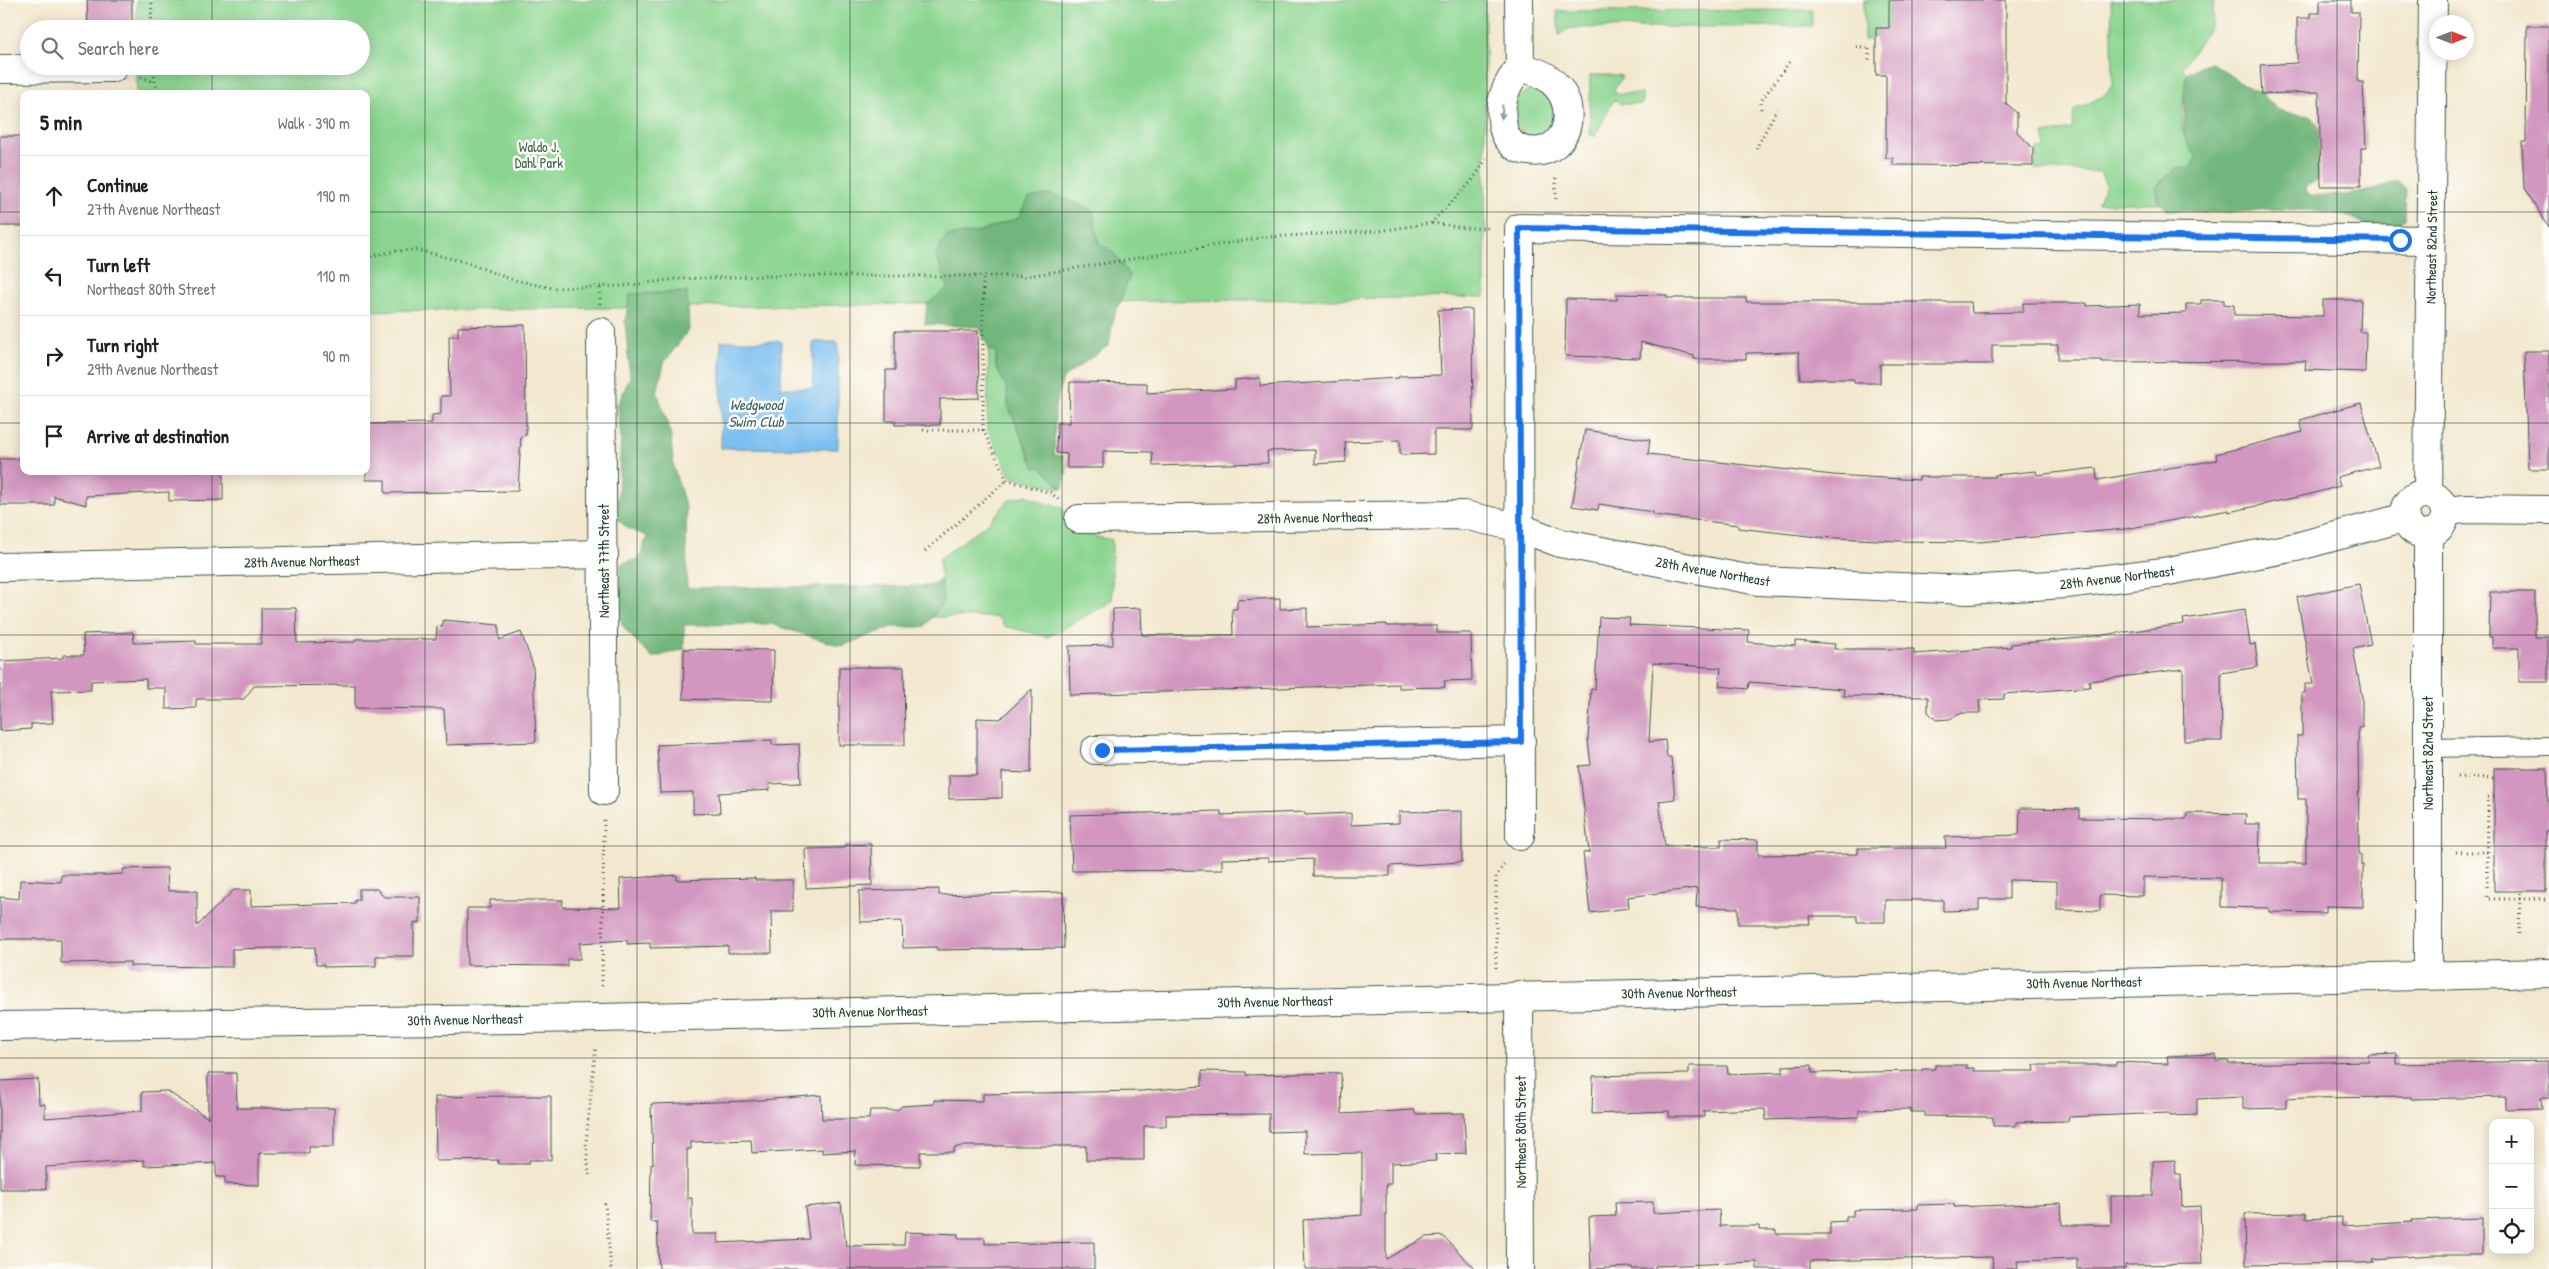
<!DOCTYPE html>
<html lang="en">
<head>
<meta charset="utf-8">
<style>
  :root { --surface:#fff; --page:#f2f2f2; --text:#222; --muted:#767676; --line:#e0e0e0 }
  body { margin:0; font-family:"Patrick Hand",sans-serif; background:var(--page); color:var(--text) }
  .controls { position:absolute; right:15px; bottom:15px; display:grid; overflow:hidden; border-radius:10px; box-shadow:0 2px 12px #0003 }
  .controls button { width:45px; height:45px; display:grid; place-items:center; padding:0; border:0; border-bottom:1px solid var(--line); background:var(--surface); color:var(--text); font:25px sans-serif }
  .compass { position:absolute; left:2429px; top:15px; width:45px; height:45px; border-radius:50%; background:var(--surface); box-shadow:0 2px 12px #0003; rotate:90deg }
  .stop { position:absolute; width:15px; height:15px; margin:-11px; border:4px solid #1a73e8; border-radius:50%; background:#fff }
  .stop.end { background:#1a73e8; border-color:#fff; box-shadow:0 1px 5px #0008 }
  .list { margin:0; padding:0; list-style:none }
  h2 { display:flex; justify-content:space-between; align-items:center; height:65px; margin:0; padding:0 20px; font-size:21px }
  h2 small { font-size:16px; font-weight:400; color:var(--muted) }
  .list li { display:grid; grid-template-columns:32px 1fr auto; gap:15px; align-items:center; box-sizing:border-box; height:80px; padding:0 20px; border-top:1px solid var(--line) }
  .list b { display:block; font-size:19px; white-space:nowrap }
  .list p { margin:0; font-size:16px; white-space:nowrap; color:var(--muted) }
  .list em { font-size:16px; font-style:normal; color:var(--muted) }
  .icon { flex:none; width:28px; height:28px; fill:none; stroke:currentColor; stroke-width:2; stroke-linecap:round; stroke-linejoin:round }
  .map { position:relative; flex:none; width:2549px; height:1269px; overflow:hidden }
  .search { position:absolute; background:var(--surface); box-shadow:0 2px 12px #0003; left:20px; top:20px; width:350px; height:55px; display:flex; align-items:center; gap:12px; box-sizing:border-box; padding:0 18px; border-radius:28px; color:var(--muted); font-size:19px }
  .panel { position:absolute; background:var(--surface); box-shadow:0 2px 12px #0003; left:20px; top:90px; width:350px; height:385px; border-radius:10px }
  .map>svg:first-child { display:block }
  .green { fill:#8cd591; stroke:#568962 }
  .forest { fill:#71b67b; stroke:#487a58 }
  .water { fill:#7bbff1; stroke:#4d7e92 }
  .building { fill:#d296c0 }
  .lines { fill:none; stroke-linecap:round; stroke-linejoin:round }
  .lane-casing { stroke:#3f574b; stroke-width:20 }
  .street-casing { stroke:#3f574b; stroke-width:30 }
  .path { stroke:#3f574b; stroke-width:3; stroke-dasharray:1 4; stroke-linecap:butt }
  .lane { stroke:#fff; stroke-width:18 }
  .street { stroke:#fff; stroke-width:28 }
  .oneway { fill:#8f9e9a }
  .route { stroke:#1a73e8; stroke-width:6 }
  .grid { fill:none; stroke:#1f3d34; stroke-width:1; stroke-opacity:0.55 }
  .labels { text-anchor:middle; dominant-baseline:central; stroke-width:5; stroke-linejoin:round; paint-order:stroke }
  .park-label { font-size:14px; fill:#3a634b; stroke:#fdfcf7 }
  .street-label { font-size:14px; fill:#1f3d34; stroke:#fdfcf7 }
  .water-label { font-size:15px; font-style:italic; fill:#365e63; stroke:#fdfcf7 }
</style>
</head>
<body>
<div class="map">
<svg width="2549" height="1269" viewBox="0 0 2549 1269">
  <rect width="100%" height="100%" fill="#fdfcf7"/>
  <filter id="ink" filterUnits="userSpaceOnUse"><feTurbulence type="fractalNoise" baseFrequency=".02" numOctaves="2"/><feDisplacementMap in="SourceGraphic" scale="10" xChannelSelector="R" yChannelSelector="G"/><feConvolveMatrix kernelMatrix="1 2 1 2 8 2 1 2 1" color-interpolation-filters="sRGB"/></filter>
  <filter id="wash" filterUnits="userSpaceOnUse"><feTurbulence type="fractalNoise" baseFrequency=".0096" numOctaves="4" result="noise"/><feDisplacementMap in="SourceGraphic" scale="20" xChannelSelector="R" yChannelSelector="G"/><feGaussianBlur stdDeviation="1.12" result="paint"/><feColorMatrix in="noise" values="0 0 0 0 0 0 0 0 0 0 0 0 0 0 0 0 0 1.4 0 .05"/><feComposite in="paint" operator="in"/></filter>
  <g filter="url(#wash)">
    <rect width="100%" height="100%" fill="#f3e8cf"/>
    <g class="green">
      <polygon points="137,0 1485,0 1485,297 366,311 366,94 137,94 137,66 361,66 361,29 137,29"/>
      <polygon points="1864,0 1889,0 1889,28 1876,37 1869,37 1869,40 1864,40"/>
      <path d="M2111,0H2214L2212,24L2182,68L2187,74C2185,81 2181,122 2182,128C2184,137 2192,147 2197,156L2191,168L2157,199L2161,203H2097L2106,185L2100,172L2035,169L2037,149H2046L2044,134L2072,129L2074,110L2107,94L2113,82Z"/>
      <polygon points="1812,10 1812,26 1570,28 1559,35 1557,11"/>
      <polygon points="1590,75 1619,75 1622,77 1613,91 1618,94 1642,94 1642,104 1620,104 1616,100 1613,101 1595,136 1590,135"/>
      <path d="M1530,88H1538L1552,100C1554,116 1554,127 1541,138L1522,134L1516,120L1518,99Z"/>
      <polygon points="989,349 996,351 996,367 1007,388 1008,405 1035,468 1041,467 1062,489 1011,477 987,428"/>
      <polygon points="1026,495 1046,504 1062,507 1074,532 1112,540 1112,601 1048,637 1004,626 998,617 932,617 943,602 939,559 988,523 1009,500"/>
    </g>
    <g class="forest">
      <path d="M2210,62L2252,90L2262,94L2277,109L2289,114L2312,116L2319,128L2318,180L2306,186L2307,195C2342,196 2364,196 2396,180L2406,190L2405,219L2393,228L2367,225L2346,215L2306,210L2268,209L2229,213L2167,210L2157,199L2156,187L2176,168H2191L2197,156C2178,137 2185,127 2185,105C2184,94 2184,85 2187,74L2199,66Z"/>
      <polygon points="1050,194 1092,209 1099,243 1114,253 1130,276 1113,319 1109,345 1063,378 1055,407 1054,455 1063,456 1067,473 1062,489 1041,467 1035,468 1008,405 1007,388 996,367 996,351 989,349 979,327 925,324 927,304 948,288 936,254 947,236 979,232 1018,218 1029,198"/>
      <polygon points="687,292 689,329 664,363 657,392 670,430 674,469 686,508 687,588 930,586 940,580 943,602 924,627 892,627 841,646 771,624 684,625 684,649 652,658 625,629 616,613 621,564 640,558 647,536 629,529 617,519 621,438 618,404 630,377 625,322 630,294"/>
    </g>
    <polygon class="water" points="721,341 781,341 781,388 813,388 813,342 838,342 838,449 721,448"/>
    <g id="blocks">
      <g class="building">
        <polygon points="87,0 132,0 132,26 88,26"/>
        <polygon points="1889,0 2006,0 2006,103 2017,113 2017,132 2033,148 2033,166 1893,165 1893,158 1886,158 1886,75 1876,75 1876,28 1889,28"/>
        <polygon points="2320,0 2351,0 2351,12 2359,12 2358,82 2363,82 2366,148 2361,148 2361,186 2321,186 2319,92 2262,94 2260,65 2297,63 2297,18 2310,18 2310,13 2320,13"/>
        <polygon points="2527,26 2549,26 2549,227 2524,188 2522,142 2526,142"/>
        <rect x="0" y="136" width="24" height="90"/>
        <polygon points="1617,294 1667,295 1667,298 1746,298 1746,302 1971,302 1972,313 2023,312 2023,303 2087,303 2087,306 2140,304 2140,314 2186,313 2186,304 2201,304 2201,300 2224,300 2224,304 2234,305 2234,315 2323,316 2323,300 2361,300 2360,332 2366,332 2365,372 2305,370 2306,361 2102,362 2102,360 2058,360 2058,345 1992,345 1992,364 1880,364 1880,383 1854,383 1854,379 1800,379 1799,352 1746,353 1746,359 1694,359 1694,356 1641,342 1640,358 1565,356 1566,299 1617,300"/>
        <polygon points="1472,309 1473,430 1434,430 1434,454 1400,455 1400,440 1345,442 1346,462 1315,464 1315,450 1267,451 1268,463 1153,466 1152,452 1103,451 1103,468 1067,468 1067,454 1056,453 1057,423 1069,423 1070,382 1147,383 1147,393 1235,389 1235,380 1260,378 1260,386 1399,378 1399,376 1441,375 1438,310"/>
        <polygon points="525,325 526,435 521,436 518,491 385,493 385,480 366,480 366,424 432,423 432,415 441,414 441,396 450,396 449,336 458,336 458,327"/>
        <polygon points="895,331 978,331 979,398 940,399 940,425 895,425 895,421 886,421 886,370 895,370"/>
        <polygon points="2524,351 2549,351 2549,469 2528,469"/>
        <polygon points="2361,403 2379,466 2337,477 2340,486 2311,494 2229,512 2229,510 2125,529 1979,542 1897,541 1817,537 1738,528 1738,525 1653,515 1653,512 1599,504 1598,510 1572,506 1585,430 1650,440 1648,454 1833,475 1919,480 1919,477 1995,477 1995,475 2036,471 2037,475 2096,468 2097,480 2217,460 2216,454 2303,432 2300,420"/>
        <polygon points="0,459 24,459 24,471 223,471 223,500 169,501 169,492 86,496 86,505 54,496 54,505 0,505"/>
        <polygon points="2359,584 2371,645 2353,649 2362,697 2362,727 2358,727 2359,854 2361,854 2361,865 2363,865 2363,907 2326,906 2326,913 2269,912 2269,908 2221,907 2221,878 2143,877 2143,896 2100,895 2100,911 2057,910 2057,881 2009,880 2009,899 1979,899 1979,910 1943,911 1943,900 1885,900 1885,922 1857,922 1857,916 1809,916 1810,924 1738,924 1738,908 1696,907 1697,888 1628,897 1629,908 1590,913 1583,853 1589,852 1579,766 1591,765 1588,740 1591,689 1595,689 1599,617 1630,618 1629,625 1749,630 1748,642 1795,646 1795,641 1835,644 1834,649 1914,649 1914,654 2011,647 2011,644 2081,638 2184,624 2183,619 2245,610 2250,645 2255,644 2258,667 2221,673 2222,741 2184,741 2183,669 2089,681 2090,687 2004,694 2004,699 1979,700 1980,713 1962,713 1950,719 1936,720 1928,712 1928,697 1843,696 1844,689 1749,682 1748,689 1719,686 1721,668 1653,663 1649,742 1665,740 1667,757 1671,757 1675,799 1659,801 1665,846 1721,847 1721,839 1758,840 1758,855 1858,854 1858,848 1946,848 1945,837 2019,835 2020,808 2079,809 2079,818 2186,819 2187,813 2246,814 2245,824 2260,824 2259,863 2306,863 2306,799 2298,799 2297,736 2302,736 2302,693 2305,693 2305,684 2313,684 2297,597"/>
        <polygon points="2490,592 2535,592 2535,637 2548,637 2548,682 2519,682 2519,648 2492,648 2492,637 2489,637"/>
        <polygon points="1280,598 1280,609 1307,608 1307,627 1387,624 1387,626 1437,626 1437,633 1471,633 1472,680 1444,681 1445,687 1399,688 1399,684 1070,695 1069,646 1113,645 1113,609 1141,608 1142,635 1233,635 1232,609 1237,609 1237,600"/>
        <polygon points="261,608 296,608 297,643 355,642 355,639 436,639 437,626 442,627 443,620 499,625 499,640 521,632 533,666 536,742 446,745 444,709 355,708 355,685 254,686 244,699 196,699 196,708 166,709 166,688 146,688 146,679 91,681 91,690 51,691 53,723 31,724 31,729 0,731 0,661 63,658 63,655 84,655 83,634 133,632 134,643 196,641 196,644 261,644"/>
        <polygon points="684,649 774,650 773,701 683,699"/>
        <polygon points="839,667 904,667 905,745 839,745"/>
        <polygon points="1032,689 1031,773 1002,772 1002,798 949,799 949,775 977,775 977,718 1000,719"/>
        <polygon points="772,740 772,745 799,744 801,783 769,784 770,790 719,793 720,813 693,814 693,792 660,793 657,745"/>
        <polygon points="2494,768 2547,768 2549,831 2546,831 2546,891 2494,891"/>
        <polygon points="1221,811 1221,815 1305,812 1305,815 1351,813 1351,825 1399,823 1399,812 1462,811 1462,862 1390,866 1390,876 1313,876 1313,859 1268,861 1268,858 1222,859 1222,870 1072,871 1070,815"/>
        <polygon points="871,844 872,885 806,888 805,849 845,848 845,845"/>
        <polygon points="167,868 168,891 197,891 197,926 234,890 251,890 251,906 355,903 355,900 359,900 359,889 377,889 384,897 420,897 420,923 414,923 414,956 376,956 376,966 324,967 324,965 316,965 315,947 232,949 232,967 130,966 130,962 61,963 61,939 0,939 0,897 19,899 20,880 61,882 61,875 107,875 124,874 123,869"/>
        <polygon points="677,875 677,880 755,878 755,880 793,880 793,911 771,911 772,953 728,953 728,946 650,948 650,943 627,944 627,940 580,943 580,959 567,959 567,966 467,965 467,908 490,908 490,900 563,900 562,907 621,908 620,879"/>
        <polygon points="939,889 939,895 1063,892 1064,948 937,950 937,947 903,948 902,921 860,922 859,891"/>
        <polygon points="2216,1054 2216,1061 2228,1061 2229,1064 2369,1061 2368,1055 2397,1054 2397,1064 2549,1061 2549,1098 2541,1098 2542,1108 2506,1109 2506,1097 2411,1099 2411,1097 2304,1098 2286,1099 2286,1108 2243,1109 2243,1097 2197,1099 2197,1115 2169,1116 2169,1113 2068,1117 2069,1121 2016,1122 2016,1126 1993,1126 1993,1117 1925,1116 1925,1112 1910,1112 1910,1109 1859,1110 1859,1117 1766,1120 1765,1109 1704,1111 1704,1117 1669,1117 1669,1111 1592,1114 1593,1076 1689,1074 1689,1066 1727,1066 1728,1074 1783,1072 1783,1066 1812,1065 1812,1073 1922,1071 1922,1069 1935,1069 1935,1065 1967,1065 1966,1068 1974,1068 1974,1071 2035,1071 2034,1065 2116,1065 2116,1062 2168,1064 2167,1056"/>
        <polygon points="1202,1071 1246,1072 1246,1075 1341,1073 1342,1114 1415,1110 1415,1114 1464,1113 1466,1153 1435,1154 1436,1161 1391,1163 1391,1184 1386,1184 1386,1259 1426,1237 1443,1236 1475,1269 1305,1269 1303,1220 1362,1215 1362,1153 1305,1154 1305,1131 1269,1132 1269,1114 1166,1115 1166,1126 1144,1126 1144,1160 1086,1160 1086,1146 961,1146 954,1148 954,1152 920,1152 920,1166 855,1165 856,1151 822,1153 822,1149 752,1153 751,1140 691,1142 691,1149 687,1149 687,1198 692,1198 692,1234 718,1234 718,1243 809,1239 805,1207 841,1203 846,1246 904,1245 905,1232 958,1234 958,1238 985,1238 985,1244 1094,1242 1094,1269 659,1269 657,1222 650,1222 651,1164 653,1164 651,1104 749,1101 821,1095 822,1119 869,1119 870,1110 897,1110 902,1106 934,1104 934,1100 983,1101 983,1094 1141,1091 1202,1086"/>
        <polygon points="208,1073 236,1073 237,1108 334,1108 334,1147 309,1147 309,1153 259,1153 259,1185 225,1184 225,1177 216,1177 216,1163 144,1166 144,1160 46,1167 46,1189 0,1189 0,1081 38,1079 39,1104 45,1104 45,1118 142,1111 142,1092 167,1091 208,1118"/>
        <polygon points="511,1096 551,1096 551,1160 529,1160 529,1164 498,1164 498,1160 436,1161 435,1097"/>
        <polygon points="2175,1160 2176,1175 2181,1175 2182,1207 2200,1206 2202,1264 2125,1265 2125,1269 2077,1269 2077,1259 2017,1261 2018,1269 1993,1269 1992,1257 1810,1261 1810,1269 1757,1269 1757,1262 1655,1266 1655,1269 1632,1269 1632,1267 1591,1269 1589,1217 1616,1216 1615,1203 1653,1202 1653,1213 1719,1210 1720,1226 1759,1226 1759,1230 1776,1230 1776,1234 1830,1234 1830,1222 1846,1221 1846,1216 1853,1216 1853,1210 1918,1209 1918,1205 1954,1204 1954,1207 2061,1203 2062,1225 2111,1225 2111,1196 2153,1196 2153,1161"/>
        <polygon points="2306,1213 2306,1219 2342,1217 2342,1226 2412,1222 2412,1220 2482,1218 2482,1255 2433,1255 2372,1259 2373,1262 2358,1263 2246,1265 2245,1214"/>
      </g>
    </g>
  </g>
  <g filter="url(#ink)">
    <use href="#blocks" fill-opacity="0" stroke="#3f574b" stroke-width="1"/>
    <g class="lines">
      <defs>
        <polyline id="lane" points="2427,748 2549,746"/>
        <g id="street">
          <path d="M1519,0L1520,68C1507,82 1499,101 1502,120C1503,133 1509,146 1523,150C1577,164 1589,77 1520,68"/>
          <polyline points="0,69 113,68"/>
          <polyline points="601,332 604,791"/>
          <polyline points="2428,494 2433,0"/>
          <circle cx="2425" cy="514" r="20"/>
          <polyline points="2445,511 2466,509 2549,510"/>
          <polyline points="1079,519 1464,515 1521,528 1560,543 1758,581 1968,590 2066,584 2163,572 2296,547 2406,517"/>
          <polyline points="2428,533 2428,974"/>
          <polyline points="0,567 604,554"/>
          <polyline points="1095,750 1521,741"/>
          <polyline points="1520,836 1519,228 2431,240"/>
          <polyline points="1519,995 1520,1269"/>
          <polyline points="0,1026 599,1018 2549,973"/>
        </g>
      </defs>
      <use href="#lane" class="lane-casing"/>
      <use href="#street" class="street-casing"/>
      <g class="path">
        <polyline points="151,29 152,0"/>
        <polyline points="1856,47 1869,47 1869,61"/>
        <polyline points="153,66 155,82 159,94"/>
        <polyline points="141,77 155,82"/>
        <polyline points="1761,109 1761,101 1790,61"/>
        <polyline points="1756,149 1777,109"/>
        <polyline points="1556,178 1556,199"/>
        <polyline points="1432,223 1466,228 1490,228"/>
        <polyline points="366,257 396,251 418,250 465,262 510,279 552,288 624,286 676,279 767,276 1028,276 1266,237 1379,231 1431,223 1471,182 1487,158"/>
        <polyline points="600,288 600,304"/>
        <polyline points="923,425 923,430 983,430 1007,480 1051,493 1059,500"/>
        <polyline points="983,430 983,278"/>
        <polyline points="925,551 1007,480"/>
        <polyline points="2457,777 2494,778"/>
        <polyline points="2494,797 2488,797 2487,899 2549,899"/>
        <polyline points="2456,852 2488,852"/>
        <polyline points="2519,934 2520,891"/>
        <polyline points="1496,968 1496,877 1505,862"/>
        <polyline points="602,986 604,819"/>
        <polyline points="589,1175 586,1142 596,1046"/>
        <polyline points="605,1203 611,1269"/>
      </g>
      <use href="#lane" class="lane"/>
      <use href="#street" class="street"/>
    </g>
    <defs><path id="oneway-solid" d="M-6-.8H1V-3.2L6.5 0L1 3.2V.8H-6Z" transform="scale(1.25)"/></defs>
    <use class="oneway" href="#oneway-solid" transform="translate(1502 112) rotate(94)"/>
  </g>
  <g class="lines" filter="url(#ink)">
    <polyline class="route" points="1102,750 1521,742 1519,228 2400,240"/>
  </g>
  <path class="grid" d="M212,0V29M425,0V1269M637,0V1269M850,0V1269M1062,0V1269M1274,0V1269M1487,0V1269M1699,0V1269M1912,0V1269M2124,0V1269M2337,0V1269M212,66V94M0,212H24M366,212H2549M0,423H24M366,423H2549M212,471V1269M0,635H2549M0,846H2549M0,1058H2549"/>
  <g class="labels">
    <g class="park-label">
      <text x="539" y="146">Waldo J.<tspan x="539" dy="16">Dahl Park</tspan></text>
    </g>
    <g class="street-label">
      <text transform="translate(2431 247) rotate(-89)">Northeast 82nd Street</text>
      <text transform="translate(1315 517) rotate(-1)">28th Avenue Northeast</text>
      <text transform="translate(302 561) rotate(-1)">28th Avenue Northeast</text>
      <text transform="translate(603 561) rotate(-90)">Northeast 77th Street</text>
      <text transform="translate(1713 571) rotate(10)">28th Avenue Northeast</text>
      <text transform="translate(2117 577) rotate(-7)">28th Avenue Northeast</text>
      <text transform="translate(2427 753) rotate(-90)">Northeast 82nd Street</text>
      <text transform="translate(2084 982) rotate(-1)">30th Avenue Northeast</text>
      <text transform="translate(1679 992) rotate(-1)">30th Avenue Northeast</text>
      <text transform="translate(1275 1001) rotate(-1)">30th Avenue Northeast</text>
      <text transform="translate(870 1011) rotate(-1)">30th Avenue Northeast</text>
      <text transform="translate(465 1019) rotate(-1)">30th Avenue Northeast</text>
      <text transform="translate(1520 1132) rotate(-90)">Northeast 80th Street</text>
    </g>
    <g class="water-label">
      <text x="756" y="404">Wedgwood<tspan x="756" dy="17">Swim Club</tspan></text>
    </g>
  </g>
</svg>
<div class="controls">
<button>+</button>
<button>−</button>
<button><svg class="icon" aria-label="locate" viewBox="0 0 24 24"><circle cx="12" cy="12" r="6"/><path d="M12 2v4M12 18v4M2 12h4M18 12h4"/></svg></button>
</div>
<svg class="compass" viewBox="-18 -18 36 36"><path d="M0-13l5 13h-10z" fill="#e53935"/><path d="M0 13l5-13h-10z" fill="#767676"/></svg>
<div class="stop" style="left:2400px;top:240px"></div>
<div class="stop end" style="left:1102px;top:750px"></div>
<div class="search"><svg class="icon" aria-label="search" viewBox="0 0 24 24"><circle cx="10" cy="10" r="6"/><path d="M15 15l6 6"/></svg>Search here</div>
<section class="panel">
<h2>5 min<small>Walk · 390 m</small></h2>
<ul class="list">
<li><svg class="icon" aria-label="ahead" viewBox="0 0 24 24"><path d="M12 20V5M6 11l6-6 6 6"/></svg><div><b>Continue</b><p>27th Avenue Northeast</p></div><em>190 m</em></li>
<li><svg class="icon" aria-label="left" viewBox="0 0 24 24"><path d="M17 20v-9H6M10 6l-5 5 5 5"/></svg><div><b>Turn left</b><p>Northeast 80th Street</p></div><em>110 m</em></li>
<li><svg class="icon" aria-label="right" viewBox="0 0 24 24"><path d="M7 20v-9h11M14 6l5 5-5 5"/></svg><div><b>Turn right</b><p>29th Avenue Northeast</p></div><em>90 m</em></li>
<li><svg class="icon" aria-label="arrive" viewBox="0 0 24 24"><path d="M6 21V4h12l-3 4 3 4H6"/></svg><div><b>Arrive at destination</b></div></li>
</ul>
</section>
</div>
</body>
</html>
